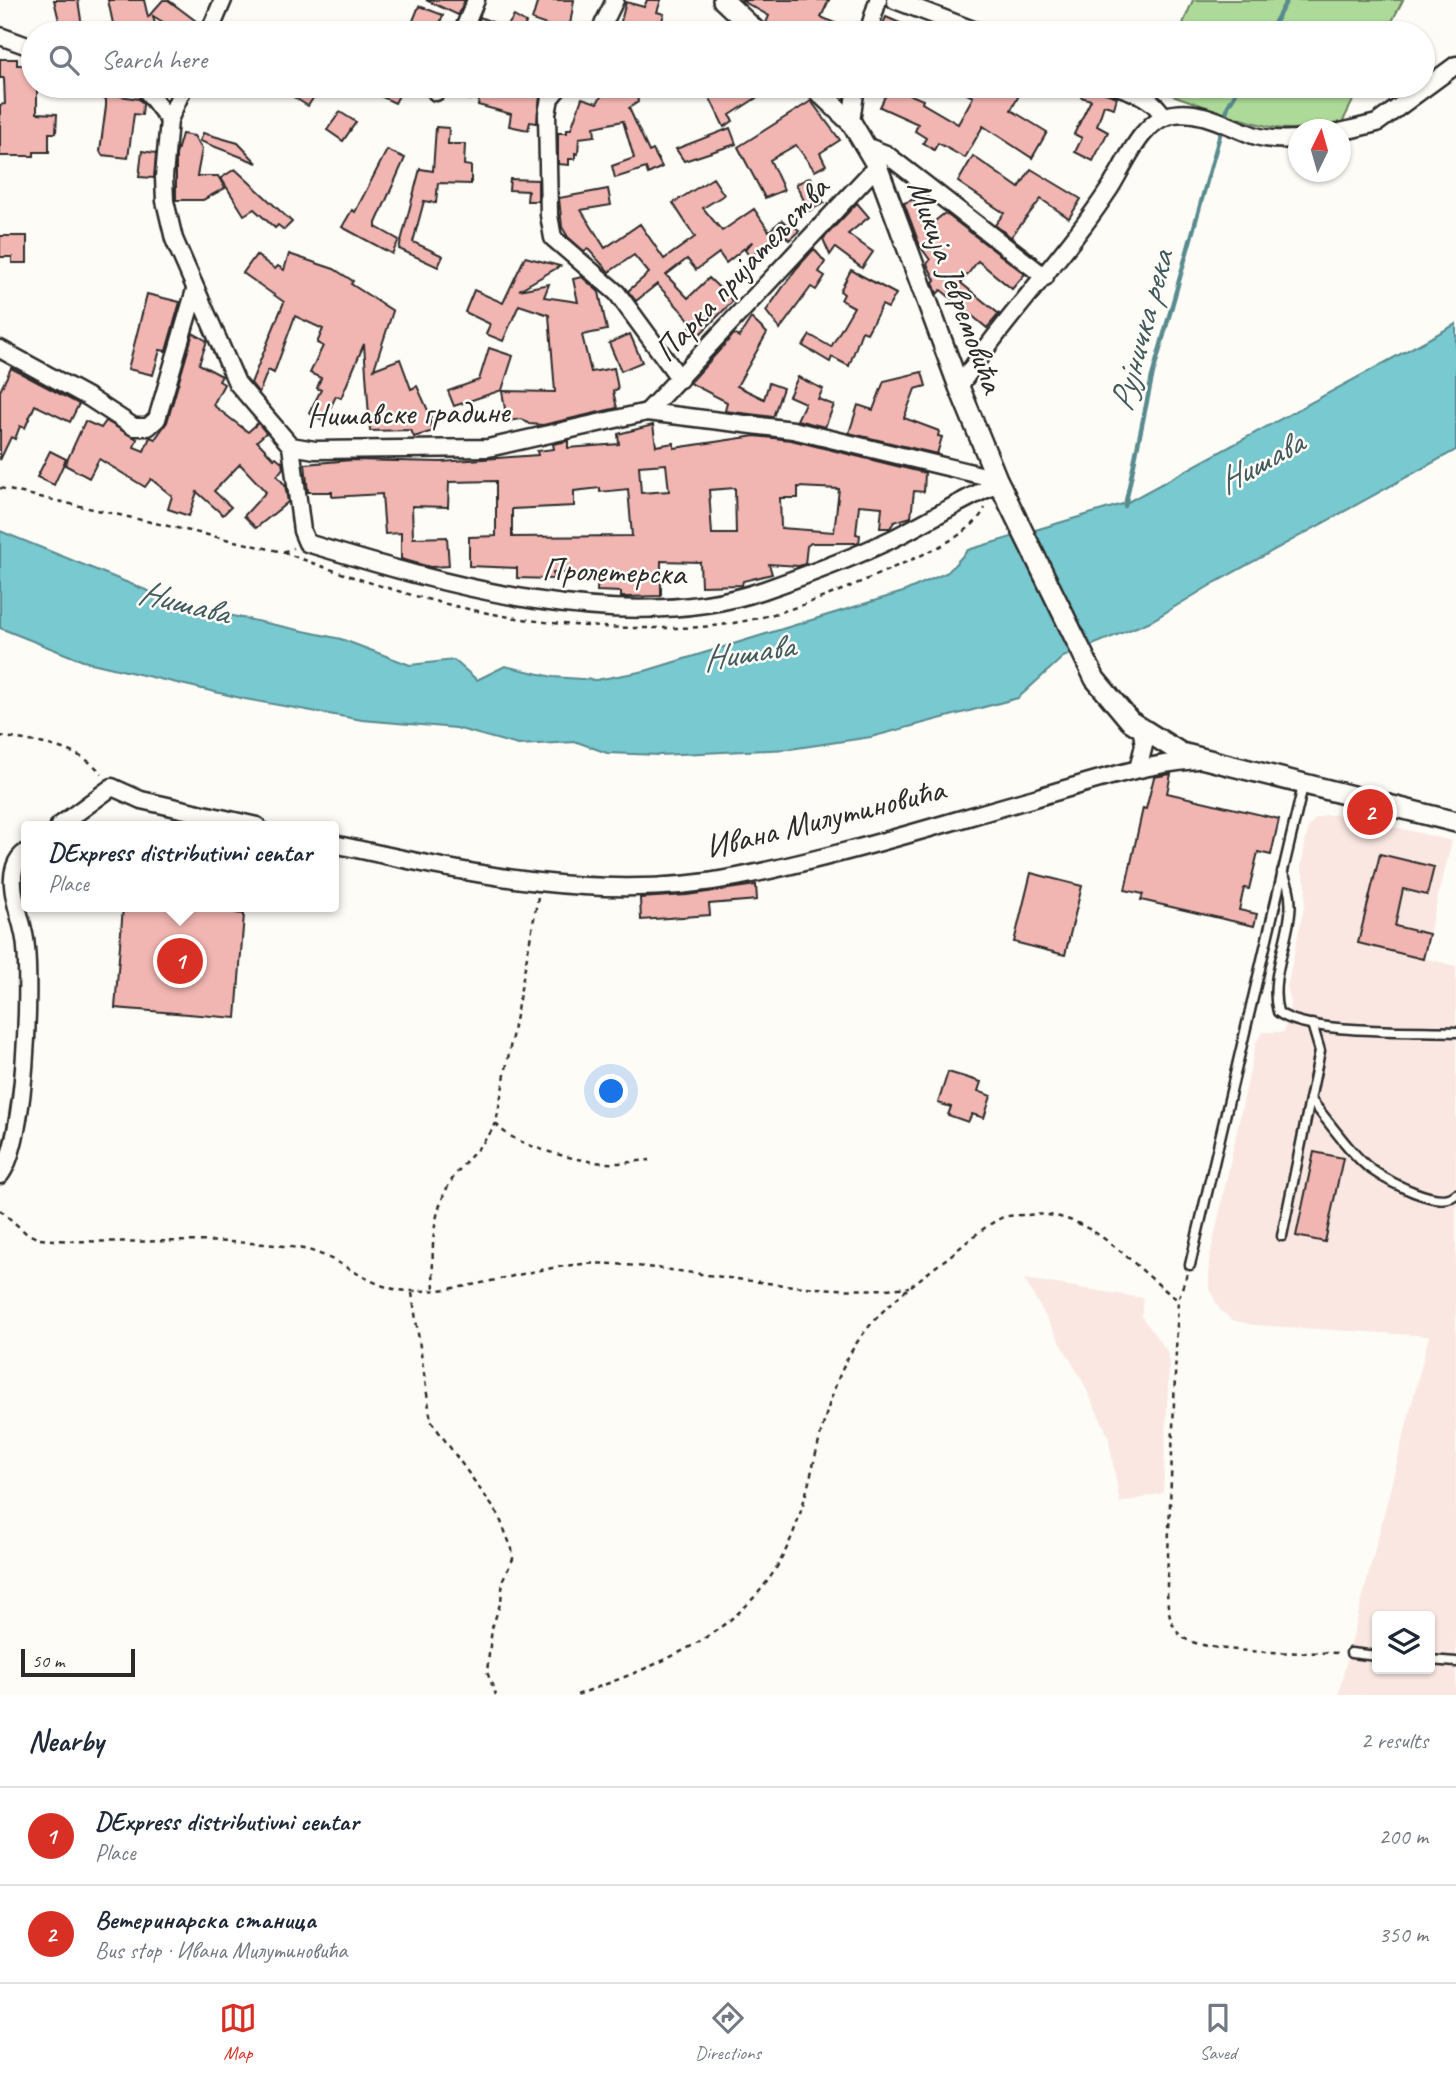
<!DOCTYPE html>
<html lang="en">
<head>
<meta charset="utf-8">
<style>
  :root { --surface:#fff; --page:#f6f6f7; --text:#1f2937; --muted:#747a83; --line:#e0e1e3; --accent:#d93025 }
  body { margin:0; font-family:Caveat,sans-serif; background:var(--page); color:var(--text) }
  .controls { position:absolute; right:21px; bottom:21px; display:grid; overflow:hidden; border-radius:7px; box-shadow:0 2px 5px #0004 }
  .controls button { width:63px; height:63px; display:grid; place-items:center; padding:0; border:0; border-bottom:2px solid var(--line); background:var(--surface); color:var(--text); font:35px sans-serif }
  .compass { position:absolute; left:1288px; top:119px; width:63px; height:63px; border-radius:50%; background:var(--surface); box-shadow:0 2px 5px #0004; rotate:5deg }
  .scale { position:absolute; left:21px; bottom:18px; width:114px; box-sizing:border-box; padding-left:7px; border:4px solid #2b2b2b; border-top:0; font-size:19px; line-height:24px; white-space:nowrap; color:#2b2b2b; -webkit-text-stroke:5px #fdfcf7; paint-order:stroke }
  .you { position:absolute; left:612px; top:1092px; width:24px; height:24px; margin:-18px; border:5px solid #fff; border-radius:50%; background:#1a73e8; box-shadow:0 0 0 10px #1a73e833 }
  .badge { display:grid; place-items:center; width:46px; height:46px; border-radius:50%; background:var(--accent); color:#fff; font-size:23px; font-weight:700 }
  .pin { position:absolute; translate:-50% -50%; border:4px solid #fff; box-shadow:0 2px 7px #0006 }
  .popup { position:absolute; left:21px; top:821px; width:318px; height:91px; box-sizing:border-box; display:grid; place-content:center; border-radius:7px; background:var(--surface); filter:drop-shadow(0 2px 5px #0005); font-size:23px; white-space:nowrap; color:var(--muted) }
  .popup b { font-size:26px; color:var(--text) }
  .popup::after { content:''; position:absolute; left:50%; top:100%; margin-left:-14px; border:14px solid transparent; border-top-color:var(--surface) }
  .list { margin:0; padding:0; list-style:none }
  h2 { display:flex; justify-content:space-between; align-items:center; height:91px; margin:0; padding:0 28px; font-size:30px }
  h2 small { font-size:23px; font-weight:400; color:var(--muted) }
  .list li { display:grid; grid-template-columns:46px 1fr auto; gap:21px; align-items:center; box-sizing:border-box; height:98px; padding:0 28px; border-top:2px solid var(--line) }
  .list b { display:block; font-size:26px; white-space:nowrap }
  .list p { margin:0; font-size:23px; white-space:nowrap; color:var(--muted) }
  .list em { font-size:23px; font-style:normal; color:var(--muted) }
  .icon { flex:none; width:38px; height:38px; fill:none; stroke:currentColor; stroke-width:2; stroke-linecap:round; stroke-linejoin:round }
  .map { position:relative; flex:none; width:1456px; height:1695px; overflow:hidden }
  .search { position:absolute; background:var(--surface); box-shadow:0 2px 5px #0004; left:21px; right:21px; top:21px; height:77px; display:flex; align-items:center; gap:18px; box-sizing:border-box; padding:0 24px; border-radius:38px; color:var(--muted); font-size:26px }
  .sheet { height:287px; background:var(--surface) }
  nav { display:flex; justify-content:space-around; align-items:center; box-sizing:border-box; height:98px; border-top:2px solid var(--line); background:var(--surface); font-size:19px; color:var(--muted) }
  nav a { display:grid; justify-items:center; gap:4px }
  nav .on { color:var(--accent) }
  .map>svg:first-child { display:block }
  .built { fill:#fae7e2; fill-rule:evenodd }
  .green { fill:#adda99; stroke:#6c8262; stroke-width:2 }
  .water { fill:#78c9d0; stroke:#598a8e; stroke-width:2 }
  .lines { fill:none; stroke-linecap:round; stroke-linejoin:round }
  .stream { stroke:#598a8e; stroke-width:4.5 }
  .building { fill:#f2b6b2; stroke:#2b2b2b; stroke-width:2; fill-rule:evenodd }
  .service-casing { stroke:#2b2b2b; stroke-width:13 }
  .minor-casing { stroke:#2b2b2b; stroke-width:21 }
  .tertiary-casing { stroke:#2b2b2b; stroke-width:24 }
  .path { stroke:#2b2b2b; stroke-width:2.5; stroke-dasharray:5 5; stroke-linecap:butt }
  .service { stroke:#fdfcf7; stroke-width:8 }
  .minor { stroke:#fdfcf7; stroke-width:16 }
  .tertiary { stroke:#fdfcf7; stroke-width:19 }
  .labels { text-anchor:middle; dominant-baseline:central; stroke-width:5; stroke-linejoin:round; paint-order:stroke }
  .street-label { font-size:33px; fill:#2b2b2b; stroke:#fdfcf7 }
  .water-label { font-size:35px; font-style:italic; fill:#425a5d; stroke:#fdfcf7 }
</style>
</head>
<body>
<div class="map">
<svg width="1456" height="1695" viewBox="0 0 1456 1695">
  <rect width="100%" height="100%" fill="#fdfcf7"/>
  <filter id="ink" filterUnits="userSpaceOnUse"><feTurbulence type="fractalNoise" baseFrequency=".0143" numOctaves="2"/><feDisplacementMap in="SourceGraphic" scale="14" xChannelSelector="R" yChannelSelector="G"/><feConvolveMatrix kernelMatrix="1 2 1 2 8 2 1 2 1" color-interpolation-filters="sRGB"/></filter>
  <g filter="url(#ink)">
    <g class="built">
      <path d="M1342,814L1452,841L1423,958L1456,966V1695H1338L1429,1336L1254,1325L1232,1320L1220,1310L1209,1289V1261L1256,1042L1263,1032H1284L1291,1003L1287,987L1305,902L1306,885L1301,867L1308,828L1315,819L1325,815ZM1377,1616H1430V1669H1377Z"/>
      <polygon points="1024,1279 1143,1298 1141,1316 1167,1351 1169,1366 1163,1493 1120,1503 1108,1435 1082,1380"/>
    </g>
    <g class="green">
      <polygon points="1193,0 1403,0 1386,33 1179,33"/>
      <path d="M1158,86H1360L1342,123C1319,126 1294,132 1271,127C1232,119 1194,101 1157,90Z"/>
    </g>
    <polygon class="water" points="1456,324 1456,450 1216,582 1151,621 1063,657 1018,698 871,737 790,749 659,755 607,753 577,742 518,745 456,728 362,720 245,699 83,661 0,628 0,531 158,595 214,612 341,639 410,665 454,660 477,680 505,666 553,677 596,680 645,671 903,592 948,572 968,550 1126,503"/>
    <g class="lines">
      <g class="stream">
        <polyline points="1269,33 1287,0"/>
        <polyline points="1125,506 1152,377 1228,106 1240,86"/>
      </g>
    </g>
    <g class="building">
      <polygon points="54,0 78,0 83,33 62,33"/>
      <polygon points="108,0 144,0 148,17 163,0 168,0 200,24 194,33 181,33 153,16 157,33 115,33"/>
      <polygon points="426,0 465,0 458,15"/>
      <polygon points="538,0 574,0 570,25 565,24 563,31 532,20"/>
      <polygon points="647,0 661,0 657,12 664,14 658,33 633,28 631,33 618,33 626,2 644,7"/>
      <polygon points="741,0 829,0 821,17 857,33 770,33 766,23 769,16"/>
      <polygon points="419,6 443,15 436,33 408,33"/>
      <polygon points="514,16 526,23 520,33 473,33 480,17 514,31 507,27"/>
      <polygon points="886,17 923,33 879,33"/>
      <polygon points="0,59 17,59 17,65 33,65 33,86 37,86 37,113 57,114 56,133 49,133 49,152 34,152 34,156 0,156 0,105 5,104 4,78 0,78"/>
      <polygon points="276,86 321,86 308,106"/>
      <polygon points="382,86 404,86 395,103 378,95"/>
      <polygon points="449,86 474,86 470,100 447,94"/>
      <polygon points="507,86 547,86 540,96 537,123 530,122 528,130 509,126 511,114 478,105 481,92 503,98"/>
      <polygon points="704,86 775,86 730,115 733,121 724,127"/>
      <polygon points="890,86 923,100 922,103 958,124 973,97 951,86 1024,86 1011,110 1047,132 1032,158 983,126 965,158 938,143 934,150 923,143 926,138 915,131 918,124 880,107"/>
      <polygon points="1085,86 1117,97 1114,108 1104,105 1097,126 1108,132 1093,161 1075,152 1082,138 1074,134 1091,100 1081,97"/>
      <polygon points="101,87 121,89 120,96 139,99 143,104 142,115 134,114 128,158 102,155 100,151 106,106 106,99 99,98"/>
      <polygon points="619,89 621,92 636,89 638,102 629,108 649,152 653,150 662,167 648,174 646,168 615,178 612,166 634,158 623,121 594,127 595,136 579,138 578,154 575,153 575,159 569,159 569,165 558,164 558,133 567,133 567,129 571,129 582,98 597,103 603,93"/>
      <polygon points="811,101 840,140 820,153 826,165 815,171 796,145 770,160 784,190 765,198 738,147"/>
      <polygon points="340,112 356,122 343,141 327,130"/>
      <polygon points="436,127 449,128 448,144 465,144 464,165 471,166 471,184 438,183 436,203 424,201 413,242 443,256 438,267 399,249 420,169 433,171"/>
      <polygon points="730,128 736,144 684,161 676,149"/>
      <polygon points="203,133 238,143 257,163 200,141"/>
      <polygon points="182,134 194,136 202,149 197,176 218,176 225,188 203,200 176,200 176,155"/>
      <polygon points="387,150 405,158 376,223 376,227 399,240 392,254 342,227 352,210 355,212"/>
      <polygon points="142,151 156,153 154,178 139,177"/>
      <polygon points="973,156 1019,188 1031,169 1081,199 1069,218 1041,199 1011,237 1038,258 995,225 1004,213 958,182"/>
      <polygon points="235,169 292,222 284,230 278,225 275,228 254,209 244,215 221,178"/>
      <polygon points="811,177 824,203 809,211 796,184"/>
      <polygon points="713,178 724,195 703,208 722,231 754,209 769,231 782,220 787,225 791,221 799,231 789,240 784,234 750,257 745,250 753,241 726,263 719,253 696,270 687,259 666,275 688,298 709,278 733,301 698,336 690,327 692,325 687,317 657,284 636,301 628,291 649,273 634,255 609,272 588,249 584,251 568,237 562,227 559,198 608,189 611,205 581,210 605,248 640,224 664,259 695,237 673,203"/>
      <polygon points="510,179 538,180 538,201 527,201 528,191 509,190"/>
      <polygon points="914,199 926,228 945,213 1025,274 1012,289 978,261 961,283 999,314 987,328 941,290 937,294 933,282 935,280 927,264 930,260 920,246 904,203"/>
      <polygon points="857,203 869,217 848,234 873,252 862,268 835,248 830,255 823,239"/>
      <polygon points="0,236 27,236 27,263 12,263 12,257 0,257"/>
      <polygon points="814,249 825,262 819,272 825,276 816,290 811,287 780,329 766,311 796,269"/>
      <polygon points="289,254 334,269 353,281 351,284 393,311 374,369 400,359 411,389 417,386 431,417 429,418 433,431 414,437 411,430 370,431 364,344 341,398 336,396 324,421 309,413 321,390 317,388 321,378 310,373 323,346 317,343 323,329 295,316 274,373 268,370 259,393 251,383 284,302 243,273 256,255 275,269 278,266 284,270"/>
      <polygon points="525,257 560,266 519,290 549,284 544,297 578,302 573,279 582,277 599,292 607,330 582,335 591,372 614,368 618,389 613,391 617,408 543,425 529,424 522,419 507,421 502,391 555,392 549,315 519,305 503,341 486,334 490,324 465,312 474,290 503,303"/>
      <polygon points="851,270 896,294 888,308 882,305 867,333 862,331 849,366 832,357 830,362 803,346 810,335 831,347 854,307 841,300 844,294 840,291"/>
      <polygon points="147,294 180,302 166,351 160,350 153,375 128,369"/>
      <polygon points="751,318 767,333 737,386 764,399 769,383 783,388 773,417 725,411 727,402 690,383 734,334 739,337"/>
      <polygon points="193,333 207,341 199,364 222,376 219,381 224,384 213,405 248,432 258,423 266,433 257,441 274,459 276,457 282,462 283,468 277,476 285,485 288,502 256,528 244,516 266,492 240,464 214,491 231,507 223,515 197,492 189,516 168,509 172,496 151,479 145,487 99,459 89,478 65,465 85,421 101,428 106,421 137,439 134,447 144,451 150,437 155,439 167,422"/>
      <polygon points="630,334 642,362 621,371 609,343"/>
      <polygon points="489,348 513,356 502,390 454,406 448,391 479,380"/>
      <polygon points="11,368 79,404 70,422 35,405 25,428 20,426 15,439 11,437 0,460 0,391"/>
      <polygon points="922,372 926,386 915,389 904,418 939,431 938,436 942,437 937,454 849,433 858,405 873,410 884,381"/>
      <polygon points="798,377 823,389 818,399 834,405 825,427 797,420 805,403 789,396"/>
      <path d="M653,425L656,446L674,443V448L755,436L791,440L925,473L924,492L914,491L911,517L894,522L890,528H880L882,507L859,505L856,534L860,535L859,543H811L807,546L805,564L799,566L769,564L772,574L743,581L742,585L701,586L700,562L661,561V596L627,597H621V592L597,591L598,573H553V579L517,578V568L469,566V537L496,536V481L449,482L448,507L412,506L413,538L447,537L449,566L430,567L401,559V533L385,534L382,494L332,497V492H308L305,464L352,460L441,462L538,455L537,451L554,449L553,444L568,441V448L619,444L618,434ZM666,464L669,491L641,493L639,466ZM798,487L839,489L834,532L781,528L780,498H798ZM600,488V492L628,489L632,536L512,537V509L574,506V491ZM735,488L736,534H712L709,490Z"/>
      <polygon points="50,451 66,459 54,485 37,477"/>
      <polygon points="1171,774 1167,793 1279,819 1271,855 1258,852 1249,889 1244,888 1239,910 1257,914 1254,926 1141,900 1143,894 1125,890 1143,808 1146,809 1154,777"/>
      <polygon points="1380,854 1434,867 1427,895 1403,889 1395,926 1429,934 1423,959 1358,943"/>
      <polygon points="1031,873 1082,886 1065,955 1014,942"/>
      <polygon points="756,885 757,900 709,904 710,915 641,920 640,898 687,895"/>
      <polygon points="123,907 236,907 236,913 244,914 236,1018 115,1008"/>
      <polygon points="948,1072 981,1082 978,1091 991,1096 984,1118 972,1114 968,1122 948,1115 951,1107 938,1103"/>
      <polygon points="1314,1152 1343,1158 1325,1242 1296,1236"/>
    </g>
    <g class="lines">
      <defs>
        <g id="service">
          <path d="M1282,872C1308,916 1265,965 1278,1012C1306,1035 1417,1030 1456,1032"/>
          <path d="M1310,1099C1326,1118 1353,1157 1372,1170C1388,1181 1440,1210 1456,1194"/>
          <polyline points="1282,1236 1320,1051 1312,1024"/>
          <polyline points="1190,1265 1303,786"/>
          <polyline points="1351,1653 1377,1656"/>
          <polyline points="1430,1660 1456,1662"/>
        </g>
        <g id="minor">
          <polyline points="895,0 981,33"/>
          <polyline points="209,33 223,0"/>
          <polyline points="462,33 476,0"/>
          <polyline points="599,33 615,0"/>
          <polyline points="868,33 878,0"/>
          <polyline points="0,36 33,48"/>
          <polyline points="143,86 169,120"/>
          <polyline points="184,86 169,120 164,177 165,201 174,239 237,383 291,446 315,450 488,448 647,412 793,430 997,479"/>
          <polyline points="560,86 550,98 547,114 549,215 553,238 617,293 680,379"/>
          <path d="M1117,86C1137,93 1153,98 1164,117"/>
          <polyline points="436,92 439,86"/>
          <polyline points="851,122 856,86"/>
          <polyline points="1340,132 1377,123 1456,65"/>
          <polyline points="868,147 886,154 1045,277"/>
          <polyline points="0,349 88,397 134,427 148,427 157,419 195,290"/>
          <path d="M959,387C1004,318 1064,258 1110,188C1126,163 1142,119 1174,114C1202,109 1231,128 1256,136C1270,140 1284,140 1298,139"/>
          <polyline points="647,412 877,166"/>
          <path d="M291,446L302,531L307,543C443,584 625,638 764,590C807,575 851,559 892,539C929,521 962,499 1000,483"/>
          <polyline points="1138,769 1144,745 1142,732"/>
          <polyline points="59,826 112,787 141,800 257,826"/>
          <path d="M334,844C466,873 601,904 737,877C838,857 938,825 1038,797C1090,782 1143,764 1197,760"/>
          <path d="M0,1175C26,1142 30,992 26,948C25,926 14,906 13,885C12,873 15,859 26,852"/>
        </g>
        <g id="tertiary">
          <polyline points="723,0 758,33"/>
          <polyline points="813,86 851,122 877,166 959,387 997,479 1095,679 1130,721 1181,753 1456,822"/>
        </g>
      </defs>
      <use href="#service" class="service-casing"/>
      <use href="#minor" class="minor-casing"/>
      <use href="#tertiary" class="tertiary-casing"/>
      <g class="path">
        <polyline points="0,488 283,552 293,548"/>
        <path d="M283,552C402,597 510,627 638,628C672,628 705,629 739,622C790,613 841,591 888,570C916,557 972,537 985,508"/>
        <path d="M0,736C34,742 80,746 102,774"/>
        <path d="M538,897L496,1123C508,1145 580,1162 606,1163C620,1164 636,1161 650,1160"/>
        <path d="M0,1210L26,1233L39,1239C125,1246 213,1235 298,1248C340,1254 367,1290 410,1291C479,1293 544,1259 614,1264C709,1271 814,1298 909,1287"/>
        <path d="M1187,1274L1178,1300L1167,1581C1167,1599 1167,1620 1179,1634C1198,1656 1308,1652 1340,1653"/>
        <path d="M434,1288C431,1250 431,1207 456,1174C469,1156 486,1143 496,1123"/>
        <polyline points="412,1293 431,1421 498,1514 512,1549 513,1559 503,1579 501,1601 492,1628 487,1672 496,1695"/>
        <path d="M577,1695C646,1669 720,1644 766,1583C812,1522 811,1439 842,1370C862,1322 905,1290 946,1259C963,1246 981,1228 1001,1218C1008,1215 1019,1215 1027,1215C1091,1208 1131,1266 1178,1300"/>
      </g>
      <use href="#service" class="service"/>
      <use href="#minor" class="minor"/>
      <use href="#tertiary" class="tertiary"/>
    </g>
  </g>
  <g class="labels">
    <g class="street-label">
      <text transform="translate(741 269) rotate(-47)">Парка пријатељства</text>
      <text transform="translate(956 286) rotate(70)">Микија Јевремовића</text>
      <text transform="translate(408 413) rotate(-1)">Нишавске градине</text>
      <text transform="translate(614 571) rotate(2)">Пролетерска</text>
      <text transform="translate(825 818) rotate(-14)">Ивана Милутиновића</text>
    </g>
    <g class="water-label">
      <text transform="translate(1141 331) rotate(-75)">Рујничка река</text>
      <text transform="translate(1260 462) rotate(-29)">Нишава</text>
      <text transform="translate(184 602) rotate(14)">Нишава</text>
      <text transform="translate(748 652) rotate(-9)">Нишава</text>
    </g>
  </g>
</svg>
<div class="controls">
<button><svg class="icon" aria-label="layers" viewBox="0 0 24 24"><path d="M12 4l9 5-9 5-9-5zM3 14l9 5 9-5"/></svg></button>
</div>
<svg class="compass" viewBox="-18 -18 36 36"><path d="M0-13l5 13h-10z" fill="#e53935"/><path d="M0 13l5-13h-10z" fill="#747a83"/></svg>
<div class="scale">50 m</div>
<div class="you"></div>
<div class="pin badge" style="left:180px;top:961px">1</div>
<div class="popup"><b>DExpress distributivni centar</b>Place</div>
<div class="pin badge" style="left:1370px;top:812px">2</div>
<div class="search"><svg class="icon" aria-label="search" viewBox="0 0 24 24"><circle cx="10" cy="10" r="6"/><path d="M15 15l6 6"/></svg>Search here</div>
</div>
<section class="sheet">
<h2>Nearby<small>2 results</small></h2>
<ul class="list">
<li><span class="badge">1</span><div><b>DExpress distributivni centar</b><p>Place</p></div><em>200 m</em></li>
<li><span class="badge">2</span><div><b>Ветеринарска станица</b><p>Bus stop · Ивана Милутиновића</p></div><em>350 m</em></li>
</ul>
</section>
<nav>
<a class="on"><svg class="icon" aria-label="map" viewBox="0 0 24 24"><path d="M3 6l6-2 6 2 6-2v14l-6 2-6-2-6 2zM9 4v14M15 6v14"/></svg>Map</a>
<a><svg class="icon" aria-label="directions" viewBox="0 0 24 24"><path d="M12 3l9 9-9 9-9-9zM9 14v-3h6M13 9l2 2-2 2"/></svg>Directions</a>
<a><svg class="icon" aria-label="saved" viewBox="0 0 24 24"><path d="M7 4h10v16l-5-4-5 4z"/></svg>Saved</a>
</nav>
</body>
</html>
